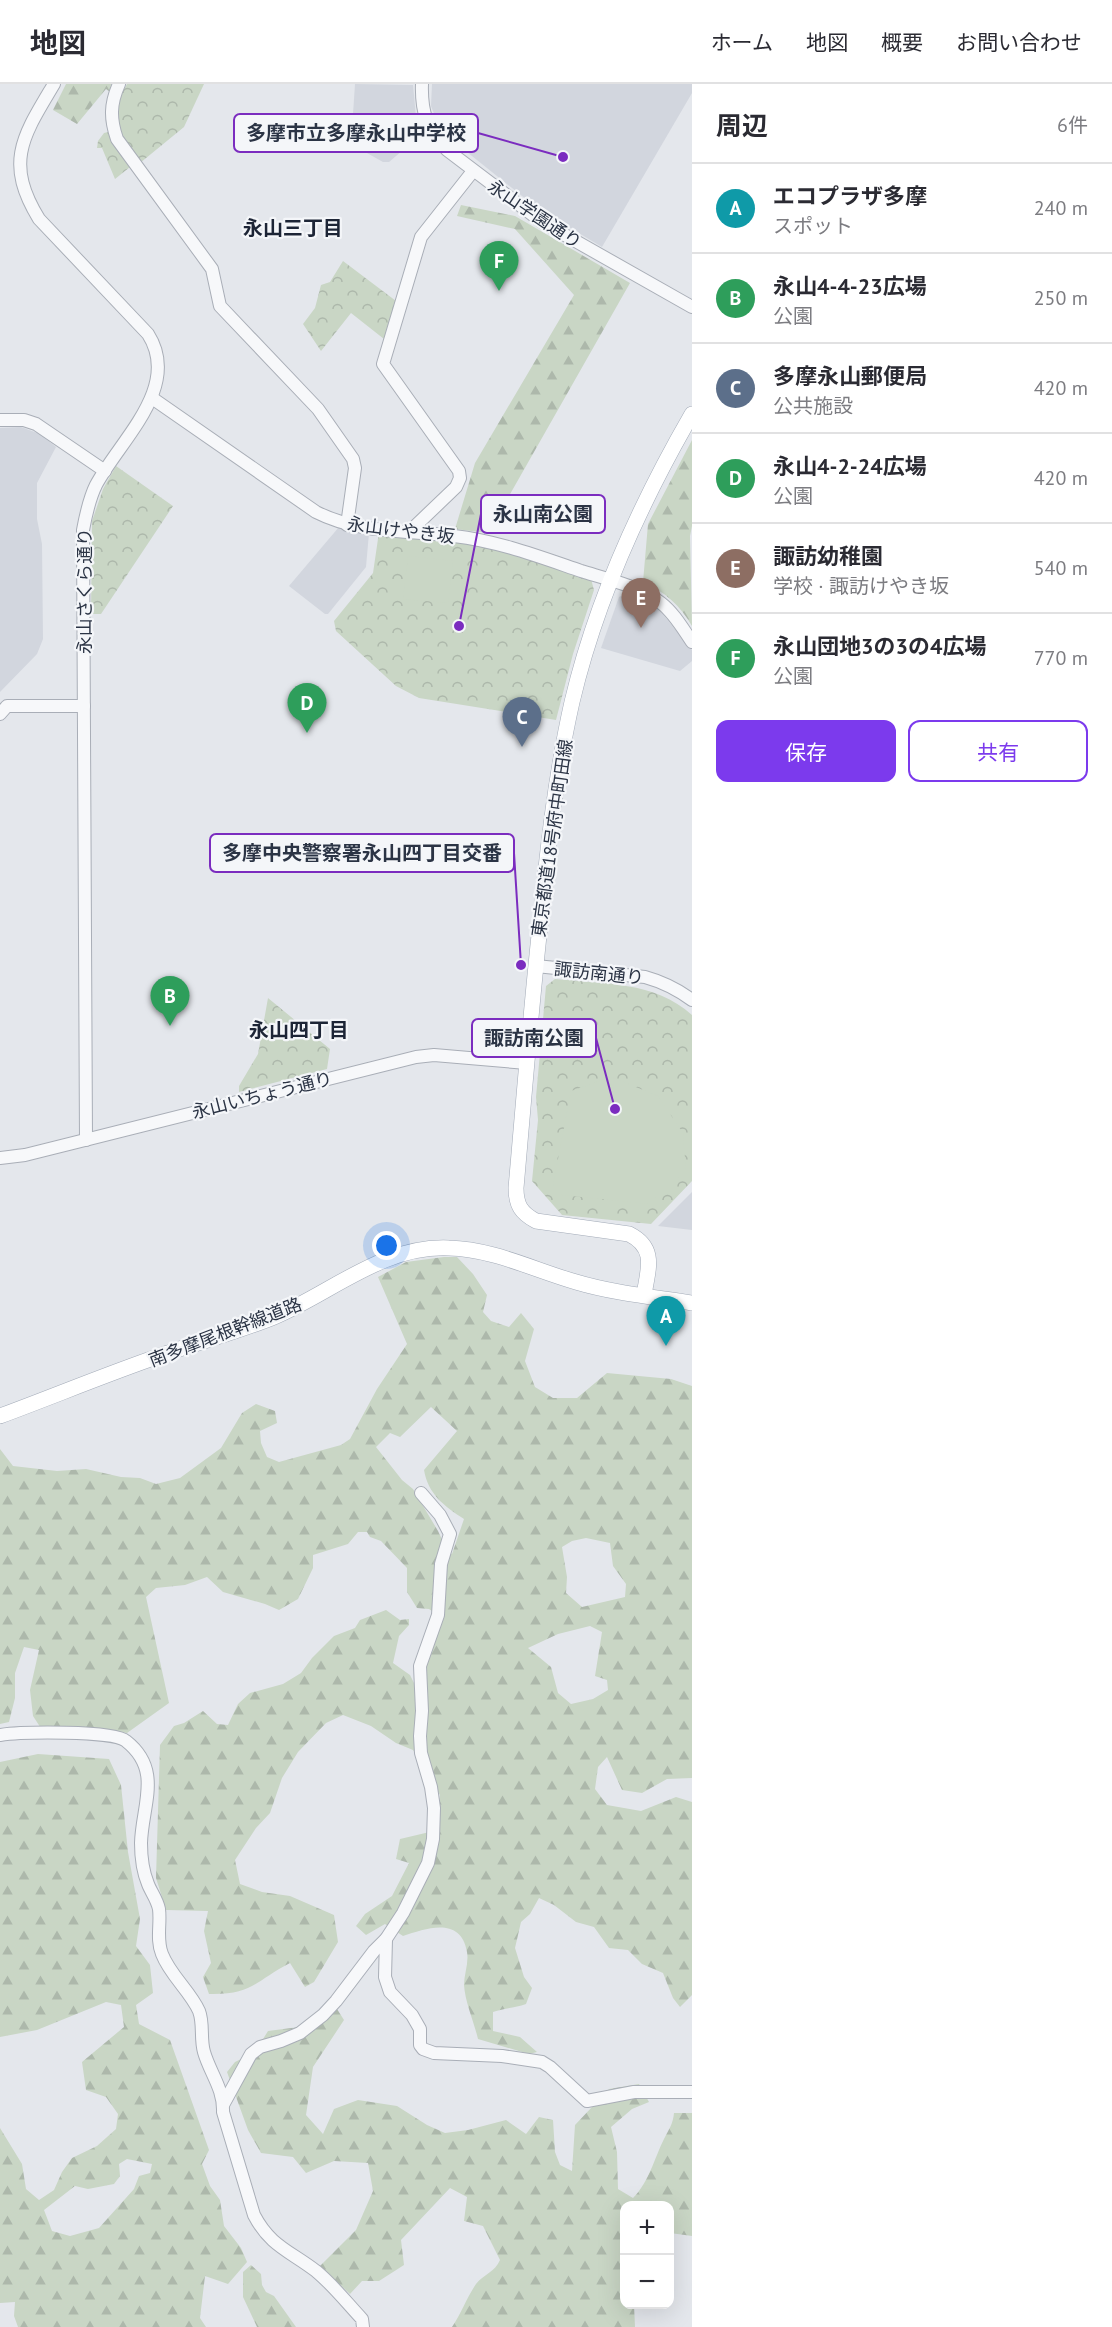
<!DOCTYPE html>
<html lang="ja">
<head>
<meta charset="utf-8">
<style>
  :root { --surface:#fff; --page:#f2f2f3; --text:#2b2b33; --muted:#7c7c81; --line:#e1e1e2; --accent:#7c3aed }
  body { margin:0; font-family:"PT Sans","Noto Sans JP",sans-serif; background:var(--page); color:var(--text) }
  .controls { position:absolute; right:18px; bottom:18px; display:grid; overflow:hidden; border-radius:12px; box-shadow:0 6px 24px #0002 }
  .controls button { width:54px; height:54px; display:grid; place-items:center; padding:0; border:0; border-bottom:2px solid var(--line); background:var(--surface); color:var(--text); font:30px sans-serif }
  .you { position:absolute; left:387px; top:1162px; width:21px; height:21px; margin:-15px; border:4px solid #fff; border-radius:50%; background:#1a73e8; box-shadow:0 0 0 9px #1a73e833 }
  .badge { display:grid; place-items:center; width:39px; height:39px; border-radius:50%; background:var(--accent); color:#fff; font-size:20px; font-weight:700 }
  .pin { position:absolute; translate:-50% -50px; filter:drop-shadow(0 2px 3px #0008) }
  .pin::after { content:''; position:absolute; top:32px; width:21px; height:18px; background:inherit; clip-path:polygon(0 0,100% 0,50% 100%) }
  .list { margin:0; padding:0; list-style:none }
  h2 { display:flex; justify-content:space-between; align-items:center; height:78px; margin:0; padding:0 24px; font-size:26px }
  h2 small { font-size:20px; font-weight:400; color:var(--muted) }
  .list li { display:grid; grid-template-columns:39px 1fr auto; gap:18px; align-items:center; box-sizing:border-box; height:90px; padding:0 24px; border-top:2px solid var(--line) }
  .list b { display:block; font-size:22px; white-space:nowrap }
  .list p { margin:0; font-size:20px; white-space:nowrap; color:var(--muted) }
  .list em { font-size:20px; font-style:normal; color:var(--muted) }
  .actions { display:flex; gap:12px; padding:18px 24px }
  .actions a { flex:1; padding:14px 0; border:2px solid var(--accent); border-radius:12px; text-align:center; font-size:21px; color:var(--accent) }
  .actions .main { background:var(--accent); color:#fff }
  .map { position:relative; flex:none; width:692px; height:2243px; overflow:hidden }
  header { display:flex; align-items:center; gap:36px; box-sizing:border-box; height:84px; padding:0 30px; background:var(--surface); border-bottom:2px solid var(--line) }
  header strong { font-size:28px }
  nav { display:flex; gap:33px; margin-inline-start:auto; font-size:21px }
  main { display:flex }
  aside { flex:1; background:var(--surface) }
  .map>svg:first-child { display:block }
  .built { fill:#d2d6de }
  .forest { fill:url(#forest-firs); fill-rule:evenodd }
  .park { fill:url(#park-crowns) }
  .pitch { fill:#c9d6c5 }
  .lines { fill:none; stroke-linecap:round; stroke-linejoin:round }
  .minor-casing { stroke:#a9aeb7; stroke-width:14 }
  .major-casing { stroke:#a3abb8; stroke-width:16 }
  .minor { stroke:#f7f8fa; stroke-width:12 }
  .major { stroke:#fff; stroke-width:15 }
  .labels { text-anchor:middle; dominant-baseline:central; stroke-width:4.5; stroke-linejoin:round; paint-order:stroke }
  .street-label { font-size:18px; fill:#2b3445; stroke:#f4f6f9 }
  .neighbourhood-label { font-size:20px; font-weight:bold; fill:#1d2536; stroke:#f4f6f9 }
  .leader { fill:none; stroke:#7b2cbf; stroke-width:2 }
  .callout-dot { fill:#7b2cbf; stroke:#f4f6f9; stroke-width:2 }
  .callout { fill:#f4f6f9; stroke:#7b2cbf; stroke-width:2 }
  .callout-label { font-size:20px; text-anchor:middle; font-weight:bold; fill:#2b3445 }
</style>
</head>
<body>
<header>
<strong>地図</strong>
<nav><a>ホーム</a><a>地図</a><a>概要</a><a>お問い合わせ</a></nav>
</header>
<main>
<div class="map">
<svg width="692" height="2243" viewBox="0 0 692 2243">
  <defs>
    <pattern id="forest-firs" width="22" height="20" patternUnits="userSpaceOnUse" patternTransform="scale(1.5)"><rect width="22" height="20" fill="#c9d6c5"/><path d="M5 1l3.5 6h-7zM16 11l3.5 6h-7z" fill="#adb8ab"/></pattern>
    <pattern id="park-crowns" width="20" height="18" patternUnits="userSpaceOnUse" patternTransform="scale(1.5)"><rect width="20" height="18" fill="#c9d6c5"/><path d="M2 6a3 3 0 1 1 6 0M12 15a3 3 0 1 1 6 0" fill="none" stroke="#adb8ab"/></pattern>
  </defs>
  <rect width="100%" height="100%" fill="#e4e7ec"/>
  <g class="built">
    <polygon points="355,0 413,1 416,33 421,46 403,66 389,78 383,78 351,60"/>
    <polygon points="432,0 692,0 692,9 602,163 537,124 447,52 439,42 431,22"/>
    <polygon points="21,343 40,350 56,363 37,399 37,435 42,460 43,555 37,570 0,608 0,344"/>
    <polygon points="339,443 369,449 366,483 328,530 325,530 289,502"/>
    <polygon points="627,509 657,523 692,566 692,577 680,587 601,564 619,513"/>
    <polygon points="692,1108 692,1146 658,1142"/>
  </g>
  <g class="forest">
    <polygon points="66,0 111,0 110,8 106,5 77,40 53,26"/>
    <polygon points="461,121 515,132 630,199 488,449 455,445 475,379 574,211 515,145 457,132"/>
    <path d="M692,356V442L690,452L692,542C680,521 665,508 643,498L648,440Z"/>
    <path d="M444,1173H457L473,1190L487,1211L483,1228L491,1237L509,1243L521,1229L534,1245L525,1277L535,1303L553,1314H577L607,1289L671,1295L692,1302V1694L667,1695L642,1709L622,1706L607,1673L598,1683L595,1705L607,1721L641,1727L676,1713L692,1718V1911L680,1923L673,1914L663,1889L642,1880L628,1866L609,1864L594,1843L576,1838L554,1821L539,1814L530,1830L521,1838L515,1864L524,1893L532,1904L526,1920C515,1924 504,1924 493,1928V1947L520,1953L537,1968L529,1970L478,1955C474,1938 465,1918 464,1901C464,1890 469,1879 467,1868C461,1832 427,1844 403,1852L385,1840L366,1851L356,1842L365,1830L392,1812L409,1779L396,1775L400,1755L438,1746L440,1711L413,1666L396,1659L371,1642L343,1631L326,1639L298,1668L282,1694L270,1729L256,1744L235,1776L240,1800L262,1808L290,1812L334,1831L338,1858L314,1898L305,1903L290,1879C255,1897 253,1911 209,1910L203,1893L211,1879L204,1847L208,1827L166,1826L156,1794L160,1661L174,1642L184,1639L203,1627L217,1640L228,1641L238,1620L250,1609L283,1600L301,1589L312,1574L334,1552L355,1544L360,1536L386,1526L400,1536L409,1535V1541L399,1552L393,1579L410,1591L416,1603L424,1572L441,1533L429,1525L417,1524L407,1508V1484L381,1457L370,1453L367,1448H358L348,1460L313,1471V1484L298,1515L279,1526L265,1520L223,1508L207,1493L185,1501L156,1504L146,1513L169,1619L127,1649L99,1645L46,1652L33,1632L30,1606L39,1566L24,1563L15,1589V1614L9,1638L0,1640V1365L13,1382L57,1387L86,1385L121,1393L140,1394L156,1400L180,1394L221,1364L242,1329L256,1320L275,1327L277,1339L260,1347L261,1359L267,1373L279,1378L341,1361L350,1355L377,1305L407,1260L378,1193L406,1178ZM431,1323L457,1347L424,1386C428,1410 444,1422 464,1435L452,1470L448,1468L438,1447L413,1405L402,1396L376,1363L390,1349L400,1353ZM586,1454L610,1459L613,1482L626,1500L625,1513L582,1523L566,1509L567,1493L562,1463L572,1457ZM590,1542L602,1548L595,1592L607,1596L608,1606L593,1615L571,1620L558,1609L551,1583L528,1564L558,1550Z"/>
    <path d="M38,1670L109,1675L121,1701L128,1768L140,1835L136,1862L150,1881L153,1909L136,1921L139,1940L170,1956L209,2066L202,2080L210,2102L220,2116L224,2142L241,2164L247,2178L228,2200L205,2192L200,2234L206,2243H18L14,2232L15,2218L0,2219V2044L22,2080L26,2105L39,2116L54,2106L62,2088L72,2074L97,2062L116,2045L118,2030L106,2013L86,2006L82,1978L124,1943L121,1921L106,1918L37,1946L0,1953V1678ZM127,2075L152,2080L150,2089L139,2092L134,2105L99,2144L70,2152L52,2147L44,2126L75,2102L88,2105L114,2100L120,2092L119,2080Z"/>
    <path d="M337,1925L344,1936L313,1983L306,2031L323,2050L334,2025L358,2016L397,2022L427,2041L445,2049L468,2046L506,2036L526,2050L539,2033L553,2036L555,2068L560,2081L572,2087L575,2041L609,2005L639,2000L649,2018L632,2025L611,2043L617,2068L618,2105L633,2114C649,2098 654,2075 664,2055C669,2045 673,2040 674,2029H692V2152L670,2149V2122H624V2220L634,2221L635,2243H452C461,2230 467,2213 476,2200C484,2190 495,2188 500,2176L483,2142L464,2137L467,2113L450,2104L401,2156L404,2181L379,2197H362L350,2210L320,2182L356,2146L373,2107L368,2079L334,2077L306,2089L293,2073L261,2069L248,2046L227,1988L235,1978L255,1968L268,1947L299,1943Z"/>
    <polygon points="251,2181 261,2190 262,2201 266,2208 274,2212 296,2243 257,2243 243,2213 243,2188"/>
  </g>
  <g class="park">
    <path d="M127,0H204L184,43L140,79C120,51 107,32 127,0Z"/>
    <polygon points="108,48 111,57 130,83 115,95 102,64 97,64 98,57 104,49"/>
    <polygon points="343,177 396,217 384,255 351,229 321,267 303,240 315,224 321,201 330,198"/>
    <polygon points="116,382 173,422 101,530 91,530 92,437 103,405"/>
    <polygon points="379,448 468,459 514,470 591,495 594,506 573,570 556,636 419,614 396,602 336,547 334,537 373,489"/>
    <path d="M555,895C603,900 655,897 692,931V1097L651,1140L562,1131L532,1097L538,1036L536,1013L546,902Z"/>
    <polygon points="268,914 330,965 327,985 239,1008 239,1002 258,970"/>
  </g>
  <g class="pitch">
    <polygon points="408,472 453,477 448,519 403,515"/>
    <polygon points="611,993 658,1012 683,1049 686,1087 648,1120 562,1111 553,1101 571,1007"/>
  </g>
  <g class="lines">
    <defs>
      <g id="minor">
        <path d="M54,0C23,52 4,78 39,135L148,250C182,303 120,356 96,401C89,415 86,430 83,446L86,1056"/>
        <path d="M119,0C110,20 110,35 117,55L212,185L220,222L318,325L353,375L355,384L347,441"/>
        <path d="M422,0C421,27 427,47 447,66L542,138L692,223"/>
        <path d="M152,314L316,428C359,450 407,446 454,452C498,457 540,473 581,487C607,495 639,502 661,519C674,529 683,545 692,558"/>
        <polyline points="0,336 24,336 36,340 105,387"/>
        <polyline points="409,448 456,403 460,394 459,387 383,280 421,153 473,87"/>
        <polyline points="0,630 7,622 84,622"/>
        <path d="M536,882L645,893C663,898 677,905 692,916"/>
        <polyline points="0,1074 25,1071 89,1055 416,973 434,971 527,979"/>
        <path d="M0,1651C20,1648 113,1646 126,1657C163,1686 142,1721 141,1759C141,1771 143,1788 148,1800C151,1808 157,1815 159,1825C161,1840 156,1855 162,1870C170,1891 190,1907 199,1927C204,1940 200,1954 204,1968C210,1989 224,2005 223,2028L254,2131C270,2162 290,2167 316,2187C333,2201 347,2219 362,2235L363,2243"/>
        <polyline points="386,1855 385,1893 390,1908 412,1931 420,1945 420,1961 423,1965 434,1969 502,1972 542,1978 550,1983 587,2017 634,2008 692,2008"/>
        <polyline points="223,2021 251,1970 260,1963 281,1957 300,1949 323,1931 336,1917 374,1867 386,1855 403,1829 428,1779 433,1755 434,1724 431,1703 421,1669 420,1652 422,1627 420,1582 438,1531 441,1480 450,1450 440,1431 421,1409"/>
      </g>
      <g id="major">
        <path d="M644,1211C648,1185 657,1164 629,1150L536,1137C521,1129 516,1121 516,1104C524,1014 531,923 541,833C548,761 556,689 572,618C596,516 640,420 692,330"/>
        <path d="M0,1332C54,1312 107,1290 162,1271C199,1258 237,1248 274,1233C331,1209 383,1161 449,1164C493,1165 534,1186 576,1198C613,1209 653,1213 692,1219"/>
      </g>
    </defs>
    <use href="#minor" class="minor-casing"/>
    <use href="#major" class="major-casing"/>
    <use href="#minor" class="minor"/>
    <use href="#major" class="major"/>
  </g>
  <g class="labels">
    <g class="street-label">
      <text transform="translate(535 130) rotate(34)">永山学園通り</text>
      <text transform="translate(401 446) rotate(7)">永山けやき坂</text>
      <text transform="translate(84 507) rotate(-90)">永山さくら通り</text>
      <text transform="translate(552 754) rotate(-82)">東京都道18号府中町田線</text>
      <text transform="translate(599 889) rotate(6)">諏訪南通り</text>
      <text transform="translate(262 1011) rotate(-14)">永山いちょう通り</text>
      <text transform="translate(225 1248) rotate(-21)">南多摩尾根幹線道路</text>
    </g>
    <g class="neighbourhood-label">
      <text x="293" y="144">永山三丁目</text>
      <text x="299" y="946">永山四丁目</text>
    </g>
  </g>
  <path class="leader" d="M563 73L478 49M459 542L481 430M521 881L514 769M615 1025L596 954"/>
  <g class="callout-dot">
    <circle cx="563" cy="73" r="6"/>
    <circle cx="459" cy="542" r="6"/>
    <circle cx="521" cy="881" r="6"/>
    <circle cx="615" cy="1025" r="6"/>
  </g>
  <g class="callout">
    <rect x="234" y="30" width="244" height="38" rx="6"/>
    <rect x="481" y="411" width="124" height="38" rx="6"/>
    <rect x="210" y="750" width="304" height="38" rx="6"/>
    <rect x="472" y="935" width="124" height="38" rx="6"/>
  </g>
  <g class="callout-label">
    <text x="356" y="56">多摩市立多摩永山中学校</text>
    <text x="543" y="437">永山南公園</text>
    <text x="362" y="776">多摩中央警察署永山四丁目交番</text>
    <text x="534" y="961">諏訪南公園</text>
  </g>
</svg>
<div class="controls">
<button>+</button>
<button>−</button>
</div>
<div class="you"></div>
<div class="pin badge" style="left:666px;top:1262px;background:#0f9aa8">A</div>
<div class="pin badge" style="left:170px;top:942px;background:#2e9e5b">B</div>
<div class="pin badge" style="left:522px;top:663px;background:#5c6f8a">C</div>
<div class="pin badge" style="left:307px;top:649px;background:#2e9e5b">D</div>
<div class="pin badge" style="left:641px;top:544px;background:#8d6e63">E</div>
<div class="pin badge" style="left:499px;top:207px;background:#2e9e5b">F</div>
</div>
<aside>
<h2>周辺<small>6件</small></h2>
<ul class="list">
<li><span class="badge" style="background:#0f9aa8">A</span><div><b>エコプラザ多摩</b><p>スポット</p></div><em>240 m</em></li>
<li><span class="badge" style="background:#2e9e5b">B</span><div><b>永山4-4-23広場</b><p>公園</p></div><em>250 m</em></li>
<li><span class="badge" style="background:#5c6f8a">C</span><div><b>多摩永山郵便局</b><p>公共施設</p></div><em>420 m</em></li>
<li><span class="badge" style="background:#2e9e5b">D</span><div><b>永山4-2-24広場</b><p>公園</p></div><em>420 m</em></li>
<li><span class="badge" style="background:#8d6e63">E</span><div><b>諏訪幼稚園</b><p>学校 · 諏訪けやき坂</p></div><em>540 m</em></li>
<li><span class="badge" style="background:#2e9e5b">F</span><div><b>永山団地3の3の4広場</b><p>公園</p></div><em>770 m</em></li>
</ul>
<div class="actions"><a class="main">保存</a><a>共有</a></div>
</aside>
</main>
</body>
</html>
